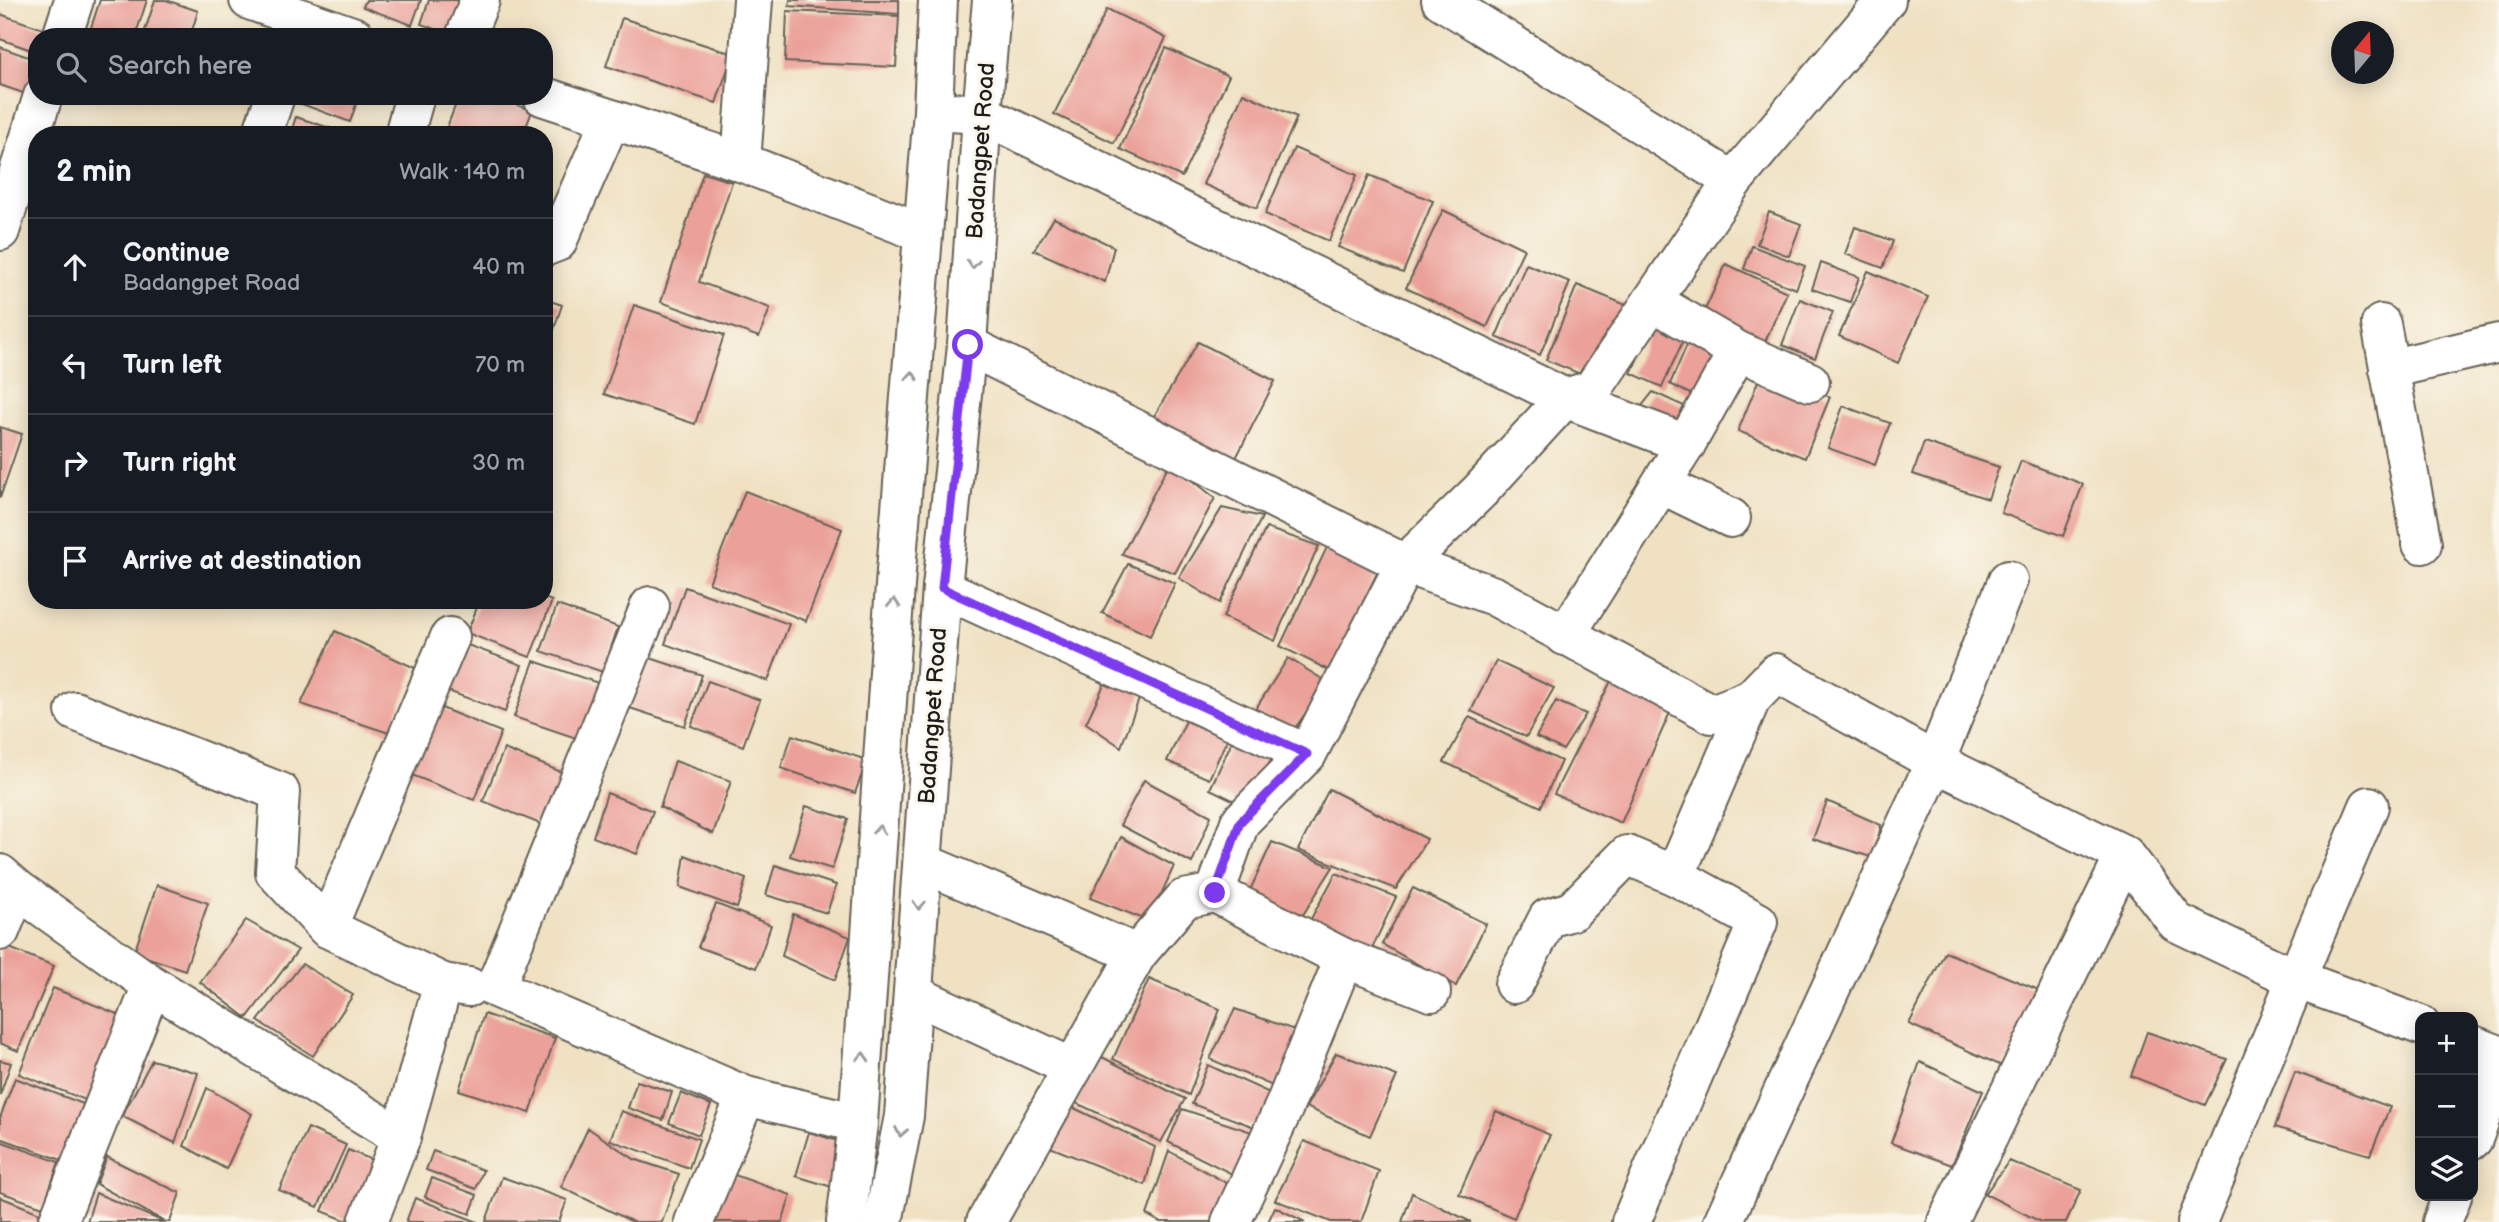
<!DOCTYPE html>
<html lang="en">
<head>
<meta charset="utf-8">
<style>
  :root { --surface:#171b24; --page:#20242c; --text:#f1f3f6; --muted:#9ea1a6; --line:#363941 }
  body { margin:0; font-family:"Balsamiq Sans",sans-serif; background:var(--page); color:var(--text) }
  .controls { position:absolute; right:21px; bottom:21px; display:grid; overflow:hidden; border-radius:14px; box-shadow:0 4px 18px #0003 }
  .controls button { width:63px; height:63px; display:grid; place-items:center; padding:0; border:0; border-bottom:2px solid var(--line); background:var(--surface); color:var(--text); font:35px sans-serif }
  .compass { position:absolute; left:2331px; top:21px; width:63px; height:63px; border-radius:50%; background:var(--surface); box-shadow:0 4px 18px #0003; rotate:19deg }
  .stop { position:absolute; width:21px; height:21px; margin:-16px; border:5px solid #7c3aed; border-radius:50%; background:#fff }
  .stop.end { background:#7c3aed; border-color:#fff; box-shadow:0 2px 7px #0008 }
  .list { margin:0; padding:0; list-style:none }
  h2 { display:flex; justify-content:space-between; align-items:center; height:91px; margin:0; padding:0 28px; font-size:30px }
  h2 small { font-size:23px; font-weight:400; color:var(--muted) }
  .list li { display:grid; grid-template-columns:46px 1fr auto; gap:21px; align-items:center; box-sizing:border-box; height:98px; padding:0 28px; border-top:2px solid var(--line) }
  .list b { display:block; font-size:26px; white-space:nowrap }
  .list p { margin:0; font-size:23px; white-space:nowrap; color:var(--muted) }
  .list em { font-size:23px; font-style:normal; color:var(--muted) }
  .icon { flex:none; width:38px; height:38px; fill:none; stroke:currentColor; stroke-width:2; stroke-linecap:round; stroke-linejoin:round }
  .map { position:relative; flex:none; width:2499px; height:1222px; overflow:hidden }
  .search { position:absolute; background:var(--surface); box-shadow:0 4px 18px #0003; left:28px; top:28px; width:525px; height:77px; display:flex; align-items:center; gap:18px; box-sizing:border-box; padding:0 24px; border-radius:28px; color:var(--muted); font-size:26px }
  .panel { position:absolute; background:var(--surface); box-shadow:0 4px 18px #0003; left:28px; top:126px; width:525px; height:483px; border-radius:28px }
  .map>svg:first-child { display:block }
  .building { fill:#eba099 }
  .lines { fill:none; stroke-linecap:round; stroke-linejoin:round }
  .minor-casing { stroke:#666156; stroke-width:42 }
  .secondary-casing { stroke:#666156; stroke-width:42 }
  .minor { stroke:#fff; stroke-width:38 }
  .secondary { stroke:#fff; stroke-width:38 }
  .oneway { stroke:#999 }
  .route { stroke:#7c3aed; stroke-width:9 }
  .labels { text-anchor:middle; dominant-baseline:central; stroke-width:6; stroke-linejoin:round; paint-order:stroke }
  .street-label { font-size:23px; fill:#1c1c1c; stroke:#fbf7ec }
</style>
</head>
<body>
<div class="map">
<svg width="2499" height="1222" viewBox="0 0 2499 1222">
  <rect width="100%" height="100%" fill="#fbf7ec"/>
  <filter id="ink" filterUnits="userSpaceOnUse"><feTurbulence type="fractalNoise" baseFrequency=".0143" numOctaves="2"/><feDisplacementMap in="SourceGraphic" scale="14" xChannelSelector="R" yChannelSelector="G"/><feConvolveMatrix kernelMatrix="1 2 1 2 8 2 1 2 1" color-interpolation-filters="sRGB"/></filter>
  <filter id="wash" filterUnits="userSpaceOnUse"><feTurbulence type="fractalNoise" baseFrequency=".00686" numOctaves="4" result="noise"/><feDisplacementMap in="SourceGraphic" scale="28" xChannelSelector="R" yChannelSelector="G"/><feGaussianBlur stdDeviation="1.57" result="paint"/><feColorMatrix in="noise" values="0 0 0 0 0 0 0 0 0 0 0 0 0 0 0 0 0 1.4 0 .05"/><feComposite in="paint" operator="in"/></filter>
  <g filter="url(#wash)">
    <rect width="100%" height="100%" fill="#efe1c2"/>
    <g id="blocks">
      <g class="building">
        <polygon points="100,0 147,0 135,37 88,37"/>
        <polygon points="155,0 166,0 198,11 190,37 143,37"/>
        <polygon points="366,0 421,0 412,25 363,7"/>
        <polygon points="429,0 471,0 458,37 421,24"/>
        <polygon points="790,0 899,0 899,14 789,6"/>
        <polygon points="1107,9 1166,38 1114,143 1054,114"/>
        <polygon points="787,11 899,16 896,67 785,62"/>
        <polygon points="0,14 49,31 47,37 37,37 37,52 0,39"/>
        <polygon points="622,18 733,54 716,103 606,66"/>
        <polygon points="0,47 37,60 26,94 0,85"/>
        <polygon points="1166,48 1229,76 1182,177 1120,149"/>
        <polygon points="1243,93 1297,117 1257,208 1203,184"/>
        <polygon points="302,96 359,96 350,122 299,103"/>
        <polygon points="459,96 495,96 532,111 523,135 444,135"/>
        <polygon points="296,117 348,134 347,135 290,135"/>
        <polygon points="1294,148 1357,175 1329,241 1265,214"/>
        <polygon points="703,173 732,182 699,282 770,308 759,337 661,302"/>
        <polygon points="1369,175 1433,201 1403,273 1338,247"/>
        <polygon points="1443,210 1524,249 1487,327 1406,288"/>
        <polygon points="1769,212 1801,224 1789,256 1757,244"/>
        <polygon points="1054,218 1114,247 1105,282 1034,250"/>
        <polygon points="1855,227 1893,241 1883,268 1845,254"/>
        <polygon points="1752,246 1805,266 1796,289 1744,269"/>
        <polygon points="1821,263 1859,277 1850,302 1812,289"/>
        <polygon points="1526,264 1570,282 1540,355 1496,337"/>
        <polygon points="1726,264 1787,292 1765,342 1703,314"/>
        <polygon points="1868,271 1928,297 1898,363 1839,336"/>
        <polygon points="1577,285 1626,305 1595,380 1546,360"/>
        <polygon points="544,299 562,305 545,356 544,356"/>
        <polygon points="1800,299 1833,312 1815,358 1782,345"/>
        <polygon points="634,305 724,335 695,424 604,394"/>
        <polygon points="1657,316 1688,330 1662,387 1631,373"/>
        <polygon points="1692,333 1728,347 1702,400 1670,384"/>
        <polygon points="1198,342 1275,381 1233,464 1150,423"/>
        <polygon points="1763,369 1830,397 1805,458 1738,431"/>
        <polygon points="1653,392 1695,411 1675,435 1634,416"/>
        <polygon points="1843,406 1890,423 1875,465 1828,448"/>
        <polygon points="0,427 22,434 0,498"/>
        <polygon points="1924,442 1999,467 1988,499 1913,474"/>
        <polygon points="2021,461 2083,484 2063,536 2001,513"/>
        <polygon points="1170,462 1215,498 1175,573 1122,554"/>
        <polygon points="745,491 842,529 806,621 709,583"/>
        <polygon points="1222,508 1262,517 1220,603 1179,578"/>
        <polygon points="1266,528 1319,546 1282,623 1275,641 1223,617"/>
        <polygon points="1329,543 1379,569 1330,671 1280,646"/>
        <polygon points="1128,564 1175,583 1150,636 1102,613"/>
        <polygon points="685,587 789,624 768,681 665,644"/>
        <polygon points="544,598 552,601 530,657 467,633 480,600 544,600"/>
        <polygon points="557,605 618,627 603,672 541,651"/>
        <polygon points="335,631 415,668 389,733 301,704"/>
        <polygon points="462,643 522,665 505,712 445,690"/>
        <polygon points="647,657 702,675 685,726 630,708"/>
        <polygon points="1288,658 1327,682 1293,731 1251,716"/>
        <polygon points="534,661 601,684 582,740 514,717"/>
        <polygon points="1496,661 1554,688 1526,737 1471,711"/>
        <polygon points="1110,672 1142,691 1121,747 1086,723"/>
        <polygon points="1614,675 1672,708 1621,823 1554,794"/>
        <polygon points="708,681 760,700 743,746 691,726"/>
        <polygon points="1556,701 1586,714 1563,750 1536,737"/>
        <polygon points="434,705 501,732 474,800 407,773"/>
        <polygon points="1193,706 1234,724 1209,779 1167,761"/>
        <polygon points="1469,717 1561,761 1541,807 1444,762"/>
        <polygon points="792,735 867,760 855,793 781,768"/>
        <polygon points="1234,737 1274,755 1245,806 1210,789"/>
        <polygon points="504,749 564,773 543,825 483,801"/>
        <polygon points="675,761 731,781 713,834 660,807"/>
        <polygon points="1144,780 1211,816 1192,863 1120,825"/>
        <polygon points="1329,789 1427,839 1396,889 1298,850"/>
        <polygon points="607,793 653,811 637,854 593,837"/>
        <polygon points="1827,801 1881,825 1874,858 1813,839"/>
        <polygon points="806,806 848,819 832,869 790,856"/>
        <polygon points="1121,837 1174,866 1149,921 1090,898"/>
        <polygon points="1272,842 1333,867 1294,929 1247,897"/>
        <polygon points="685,855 746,879 737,908 680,887"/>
        <polygon points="775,865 836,885 827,913 766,895"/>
        <polygon points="1336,873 1396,897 1369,955 1307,926"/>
        <polygon points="157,885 208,903 185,970 134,953"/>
        <polygon points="1413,888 1486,924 1456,986 1382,944"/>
        <polygon points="716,904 771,925 756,968 698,947"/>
        <polygon points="793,914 850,937 835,980 782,956"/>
        <polygon points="246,920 298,950 247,1018 200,982"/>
        <polygon points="2,945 54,966 18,1051 0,1043 0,950"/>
        <polygon points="1945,952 2039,990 2004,1067 1909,1024"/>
        <polygon points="302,964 353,995 313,1056 258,1021"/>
        <polygon points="1149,979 1220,1009 1189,1095 1113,1059"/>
        <polygon points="53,988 127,1018 93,1103 19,1074"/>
        <polygon points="1235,1009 1300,1032 1275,1087 1210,1059"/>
        <polygon points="484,1014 555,1038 530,1113 459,1090"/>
        <polygon points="2147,1032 2227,1059 2205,1105 2131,1076"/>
        <polygon points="1336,1053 1397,1076 1370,1136 1306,1107"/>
        <polygon points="1098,1055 1185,1099 1161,1142 1076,1103"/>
        <polygon points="0,1060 11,1063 0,1095"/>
        <polygon points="152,1060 198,1073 175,1143 122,1116"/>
        <polygon points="1920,1062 1983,1091 1952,1165 1891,1143"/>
        <polygon points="1208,1065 1274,1095 1257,1128 1192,1104"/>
        <polygon points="2295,1072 2390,1107 2370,1155 2275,1127"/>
        <polygon points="15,1078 94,1108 73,1164 0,1138 0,1118"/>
        <polygon points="637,1081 672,1092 663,1120 628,1108"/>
        <polygon points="207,1088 252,1114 226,1169 184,1146"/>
        <polygon points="681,1093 711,1105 699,1135 669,1123"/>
        <polygon points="1072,1107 1155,1147 1145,1185 1045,1145"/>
        <polygon points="1182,1109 1258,1134 1236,1176 1168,1142"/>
        <polygon points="621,1111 699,1139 689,1168 610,1140"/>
        <polygon points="1496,1111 1550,1135 1514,1218 1459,1194"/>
        <polygon points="308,1128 346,1145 318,1207 279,1190"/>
        <polygon points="588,1128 634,1159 679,1174 662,1222 633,1222 561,1187"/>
        <polygon points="809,1132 847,1144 832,1187 796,1176"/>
        <polygon points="0,1141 59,1162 43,1207 0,1192"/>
        <polygon points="1304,1141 1379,1171 1361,1222 1331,1222 1275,1200"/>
        <polygon points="348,1150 382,1164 350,1222 322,1211"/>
        <polygon points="433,1151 483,1170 476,1189 426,1170"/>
        <polygon points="1169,1151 1233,1187 1218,1222 1160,1222 1147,1215"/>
        <polygon points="107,1157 180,1193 170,1222 165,1222 96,1184"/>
        <polygon points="2009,1161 2081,1190 2066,1222 2041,1222 1985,1194"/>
        <polygon points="726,1172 791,1195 782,1222 708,1222"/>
        <polygon points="502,1177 567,1200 559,1222 486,1221"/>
        <polygon points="432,1178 477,1195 470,1214 425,1197"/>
        <polygon points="96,1193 164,1222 87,1222"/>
        <polygon points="1412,1193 1471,1222 1402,1222"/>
        <polygon points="0,1197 40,1213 36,1222 0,1222"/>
        <polygon points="415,1198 478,1222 406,1222"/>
        <polygon points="1275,1207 1305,1222 1268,1222"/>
      </g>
    </g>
  </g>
  <g filter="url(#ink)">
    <use href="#blocks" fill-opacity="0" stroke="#666156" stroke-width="2"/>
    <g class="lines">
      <defs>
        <g id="minor">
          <polyline points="249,0 355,37"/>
          <polyline points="1441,0 1733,181"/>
          <polyline points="62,37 74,0"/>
          <polyline points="465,37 480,0"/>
          <polyline points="542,96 741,162 923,233"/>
          <polyline points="933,111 982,114 1565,398 1686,444"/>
          <polyline points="262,135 275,96"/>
          <polyline points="404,135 415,96"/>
          <polyline points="741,162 753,0"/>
          <polyline points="0,231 43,96"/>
          <polyline points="544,247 557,242 611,119"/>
          <polyline points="1652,301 1738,351 1810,382"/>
          <polyline points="2381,324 2422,544"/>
          <polyline points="967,345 1405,564 1494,596 1712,714 1751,699 1776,673 1935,762 2125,855 2176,922 2296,979 2420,1025"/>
          <polyline points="2389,369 2499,343"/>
          <polyline points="1661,484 1731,518"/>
          <polyline points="942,588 1307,754"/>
          <polyline points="650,606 495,988 746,1096 858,1123"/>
          <polyline points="1565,636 1686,444 1738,351"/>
          <polyline points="75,711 280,792 275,872 327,928"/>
          <polyline points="923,863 1137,954"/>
          <polyline points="0,874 17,889 152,985 401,1137"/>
          <polyline points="1675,876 1751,699"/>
          <polyline points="1215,893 1344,958 1431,992"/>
          <polyline points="0,931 17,889"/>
          <polyline points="443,983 327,928 450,637"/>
          <polyline points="1514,984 1548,918 1572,911 1627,855 1675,876 1758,922 1631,1222"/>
          <polyline points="913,994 1073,1068"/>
          <polyline points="2473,1045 2499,1055"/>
          <polyline points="2473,1139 2499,1067"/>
          <polyline points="58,1222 152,985"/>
          <polyline points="368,1222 401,1137 443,983 469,987"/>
          <polyline points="694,1222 746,1096"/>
          <polyline points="986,1222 1137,954 1184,899 1215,893 1240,822 1307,754 1405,564 1480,491 1565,398 1592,390 1733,181 1886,0"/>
          <polyline points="1231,1222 1284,1107 1344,958"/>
          <polyline points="1723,1222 1935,762 2008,580"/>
          <polyline points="1947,1222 2125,855"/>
          <polyline points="2197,1222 2296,979 2369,806"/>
          <polyline points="2442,1222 2452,1196"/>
        </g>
        <g id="secondary">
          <polyline points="846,1222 858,1123 896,571 933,111 938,0"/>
          <polyline points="883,1222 904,1116 942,588 967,345 982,114 992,0"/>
        </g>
      </defs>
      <use href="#minor" class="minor-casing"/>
      <use href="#secondary" class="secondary-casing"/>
      <use href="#minor" class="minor"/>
      <use href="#secondary" class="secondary"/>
    </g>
    <defs><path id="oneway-chevron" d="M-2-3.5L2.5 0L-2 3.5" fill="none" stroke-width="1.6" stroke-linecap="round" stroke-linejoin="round" transform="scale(1.75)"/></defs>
    <g class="oneway">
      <use href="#oneway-chevron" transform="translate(973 264) rotate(94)"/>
      <use href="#oneway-chevron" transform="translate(912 376) rotate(-86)"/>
      <use href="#oneway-chevron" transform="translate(894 603) rotate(-86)"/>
      <use href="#oneway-chevron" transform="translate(879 830) rotate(-86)"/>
      <use href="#oneway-chevron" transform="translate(919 905) rotate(94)"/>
      <use href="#oneway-chevron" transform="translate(863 1057) rotate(-86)"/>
      <use href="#oneway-chevron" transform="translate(901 1132) rotate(100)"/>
    </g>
  </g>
  <g class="lines" filter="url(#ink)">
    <polyline class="route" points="968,345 942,588 1307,754 1240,822 1215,893"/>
  </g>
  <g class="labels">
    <g class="street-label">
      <text transform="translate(981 151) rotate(-86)">Badangpet Road</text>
      <text transform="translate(933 716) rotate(-86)">Badangpet Road</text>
    </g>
  </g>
</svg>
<div class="controls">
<button>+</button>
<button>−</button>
<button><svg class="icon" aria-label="layers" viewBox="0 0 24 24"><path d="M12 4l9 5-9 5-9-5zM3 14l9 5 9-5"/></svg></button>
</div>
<svg class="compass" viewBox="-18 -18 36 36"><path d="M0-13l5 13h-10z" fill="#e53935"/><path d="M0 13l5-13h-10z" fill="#9ea1a6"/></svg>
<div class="stop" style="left:968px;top:345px"></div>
<div class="stop end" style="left:1215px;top:893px"></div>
<div class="search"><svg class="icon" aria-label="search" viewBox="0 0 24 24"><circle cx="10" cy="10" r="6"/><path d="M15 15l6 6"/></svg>Search here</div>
<section class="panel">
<h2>2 min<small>Walk · 140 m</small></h2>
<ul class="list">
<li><svg class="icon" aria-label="ahead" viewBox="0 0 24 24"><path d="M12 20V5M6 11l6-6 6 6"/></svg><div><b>Continue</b><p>Badangpet Road</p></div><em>40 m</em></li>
<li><svg class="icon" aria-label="left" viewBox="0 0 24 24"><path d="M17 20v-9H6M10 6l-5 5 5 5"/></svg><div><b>Turn left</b></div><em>70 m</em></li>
<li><svg class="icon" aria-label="right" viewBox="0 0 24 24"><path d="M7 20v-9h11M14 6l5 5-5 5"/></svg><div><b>Turn right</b></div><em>30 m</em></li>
<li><svg class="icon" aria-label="arrive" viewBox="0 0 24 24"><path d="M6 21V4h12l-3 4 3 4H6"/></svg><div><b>Arrive at destination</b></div></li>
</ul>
</section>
</div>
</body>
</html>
